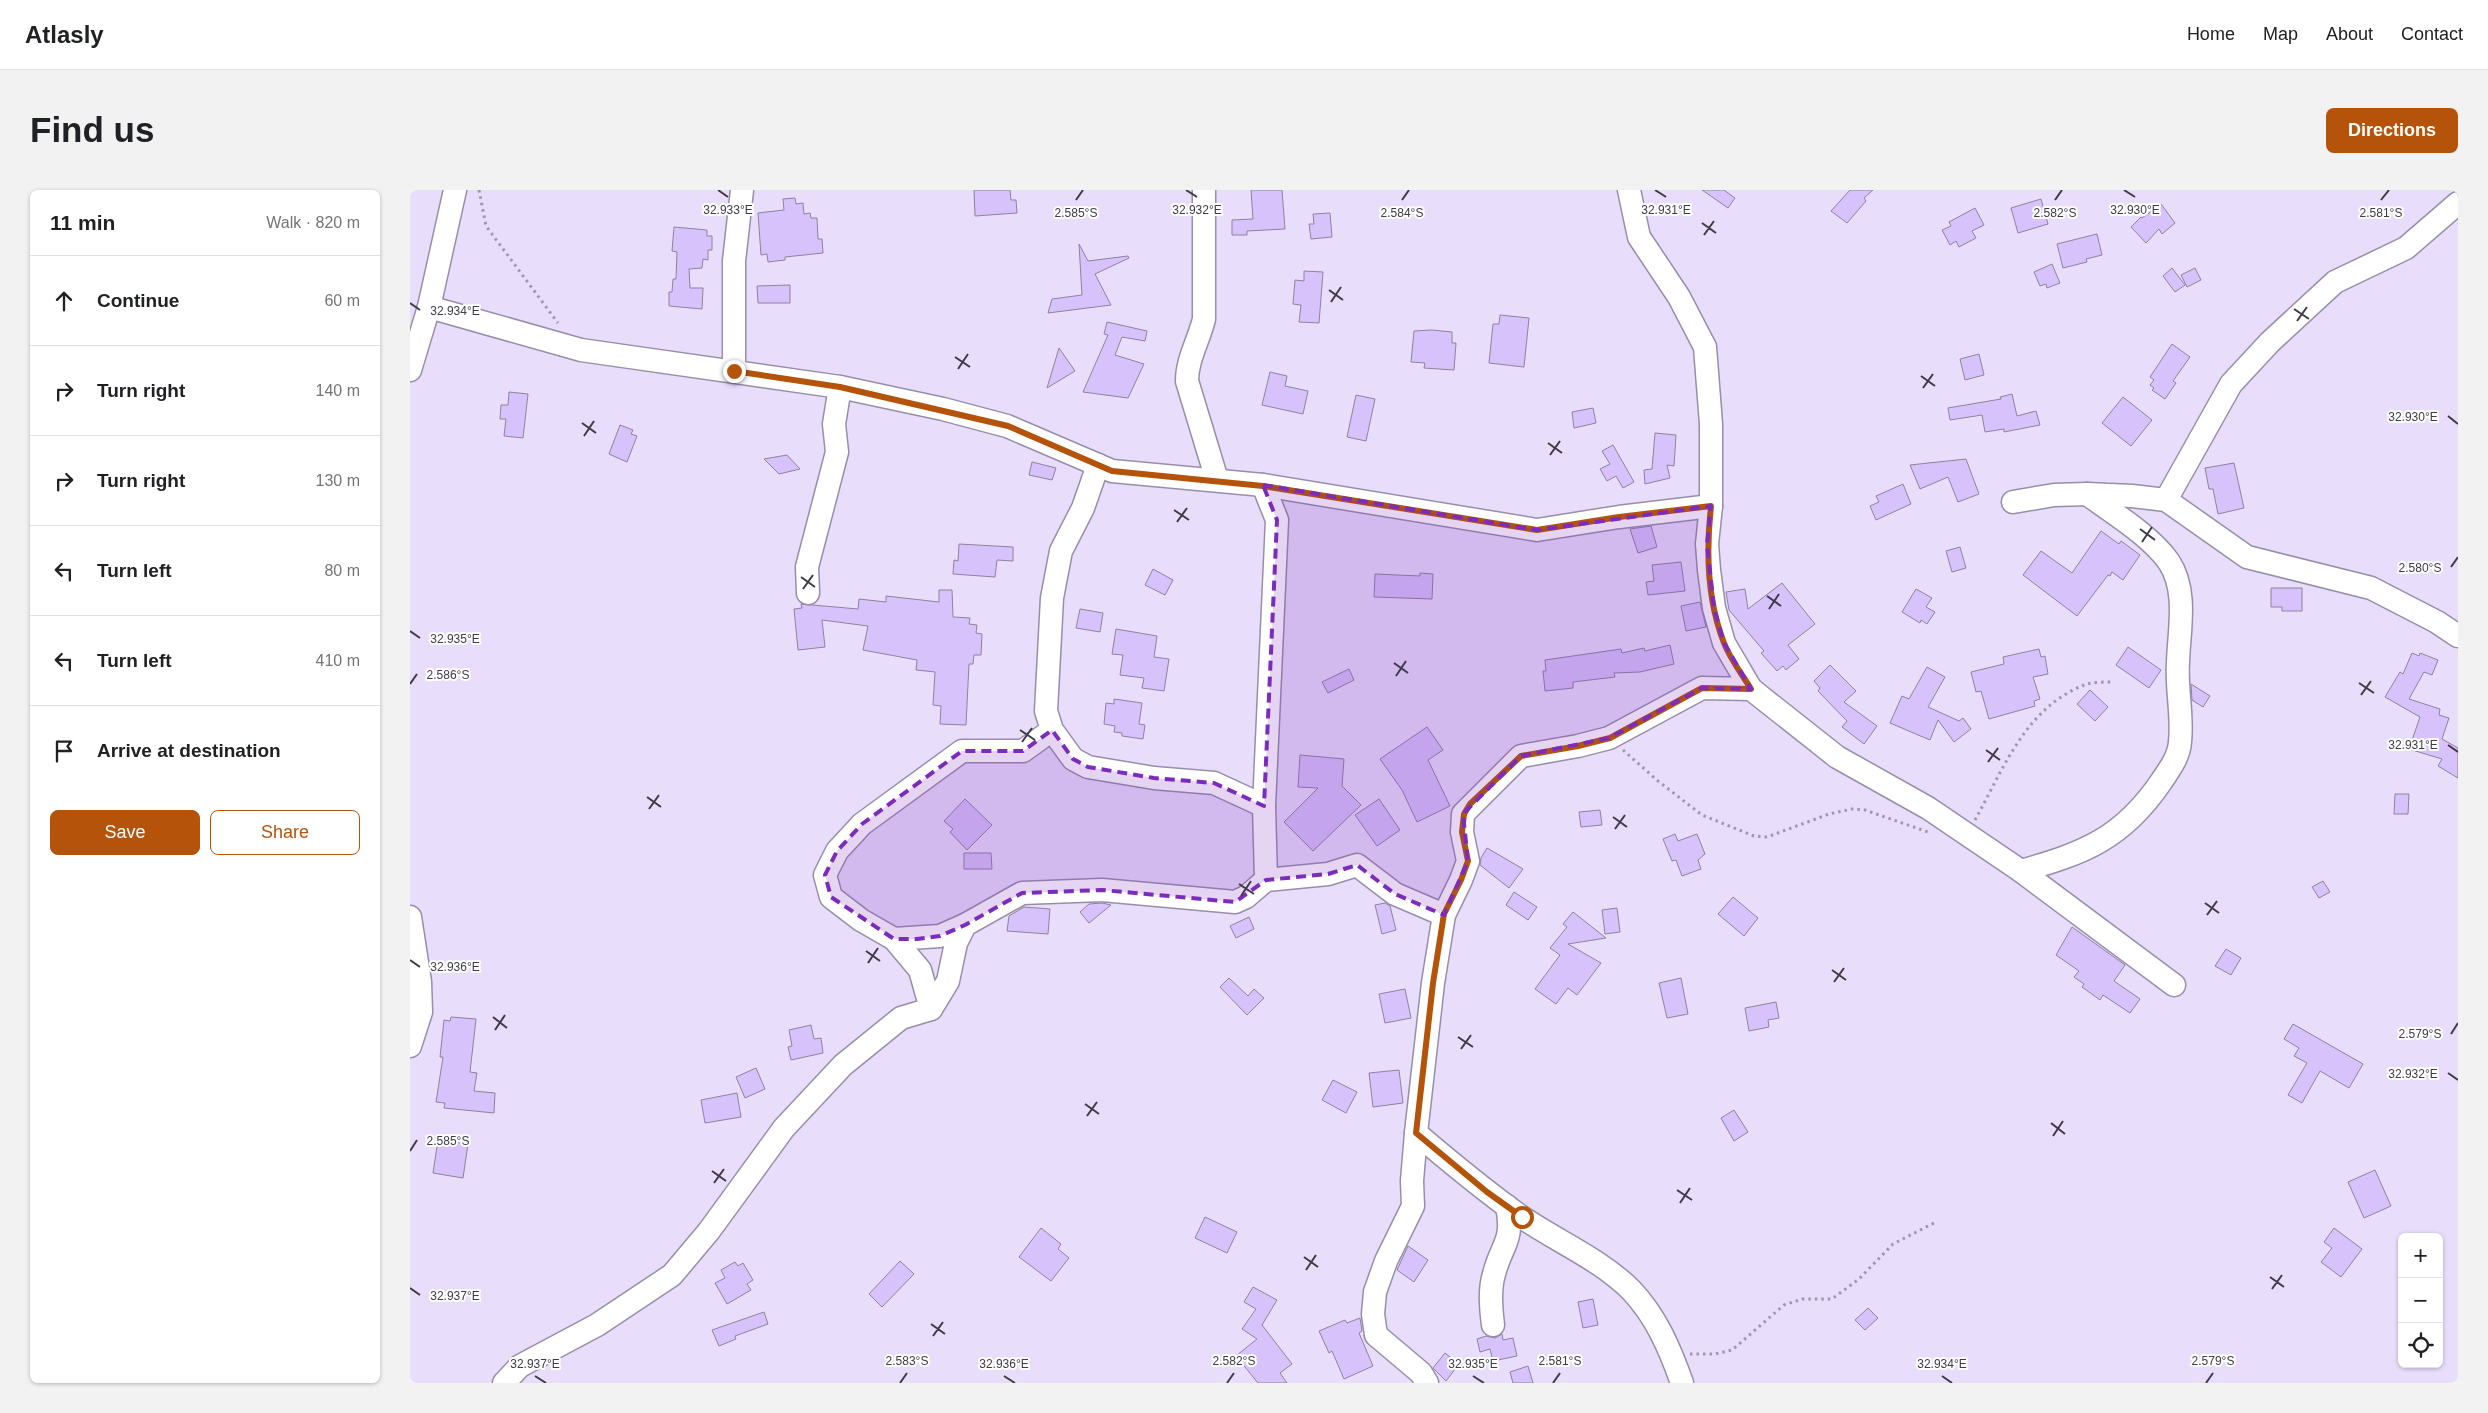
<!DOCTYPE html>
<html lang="en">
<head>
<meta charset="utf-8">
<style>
  :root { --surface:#fff; --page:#f2f2f2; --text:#202124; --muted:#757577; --line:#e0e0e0; --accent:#b45309 }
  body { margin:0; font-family:Arial,sans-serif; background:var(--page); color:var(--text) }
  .controls { position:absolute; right:15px; bottom:15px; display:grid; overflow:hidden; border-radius:8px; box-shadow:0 1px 4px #0004 }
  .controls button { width:45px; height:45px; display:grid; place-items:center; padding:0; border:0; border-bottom:1px solid var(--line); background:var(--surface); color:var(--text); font:25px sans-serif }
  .stop { position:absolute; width:15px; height:15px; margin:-11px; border:4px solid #b45309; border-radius:50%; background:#fff }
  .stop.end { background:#b45309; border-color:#fff; box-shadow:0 1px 5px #0008 }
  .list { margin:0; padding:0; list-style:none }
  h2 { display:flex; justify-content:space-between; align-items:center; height:65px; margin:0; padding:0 20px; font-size:21px }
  h2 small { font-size:16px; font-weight:400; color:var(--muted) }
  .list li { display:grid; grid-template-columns:32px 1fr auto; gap:15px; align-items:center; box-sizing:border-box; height:90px; padding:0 20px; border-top:1px solid var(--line) }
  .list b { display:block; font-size:19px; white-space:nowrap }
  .list em { font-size:16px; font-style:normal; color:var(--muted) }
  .actions { display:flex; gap:10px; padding:15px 20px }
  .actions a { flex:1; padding:11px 0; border:1px solid var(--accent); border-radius:8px; text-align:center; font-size:18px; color:var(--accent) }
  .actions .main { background:var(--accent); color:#fff }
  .icon { flex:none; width:28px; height:28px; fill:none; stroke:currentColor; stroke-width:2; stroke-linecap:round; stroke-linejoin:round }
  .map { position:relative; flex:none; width:2048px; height:1193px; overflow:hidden; border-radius:8px }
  header { display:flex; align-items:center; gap:30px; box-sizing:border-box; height:70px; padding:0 25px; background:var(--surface); border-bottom:1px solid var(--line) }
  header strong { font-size:24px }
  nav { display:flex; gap:28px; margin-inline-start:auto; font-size:18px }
  .intro { display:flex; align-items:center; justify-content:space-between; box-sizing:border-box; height:120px; padding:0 30px }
  h1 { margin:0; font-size:35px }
  .button { padding:12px 22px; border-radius:8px; background:var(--accent); color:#fff; font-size:18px; font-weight:700 }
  main { display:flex; gap:30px; padding:0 30px }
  aside { flex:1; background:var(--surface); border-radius:8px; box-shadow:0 1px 4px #0004 }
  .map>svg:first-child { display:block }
  .building { fill:#d8c2fb; stroke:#8d839d }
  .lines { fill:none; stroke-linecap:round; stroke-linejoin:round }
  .minor-casing { stroke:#988ea9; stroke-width:25 }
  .path { stroke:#9f97ae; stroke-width:3; stroke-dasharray:2.5 4; stroke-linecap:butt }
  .minor { stroke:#fff; stroke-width:22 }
  .route { stroke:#b45309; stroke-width:6 }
  .marked { fill:#7b2cbf; fill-opacity:0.2; stroke:#7b2cbf; stroke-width:4; stroke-dasharray:10 6; stroke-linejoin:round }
  .ticks { fill:none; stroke:#3e3a46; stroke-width:2 }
  .ticks-label { font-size:12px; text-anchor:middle; fill:#3e3a46; stroke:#fff; stroke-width:4; stroke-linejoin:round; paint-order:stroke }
</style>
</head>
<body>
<header>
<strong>Atlasly</strong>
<nav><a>Home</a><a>Map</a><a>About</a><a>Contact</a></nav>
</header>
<div class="intro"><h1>Find us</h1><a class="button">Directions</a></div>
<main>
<aside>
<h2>11 min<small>Walk · 820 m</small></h2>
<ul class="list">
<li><svg class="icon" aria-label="ahead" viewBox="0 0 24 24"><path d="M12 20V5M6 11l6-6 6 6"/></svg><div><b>Continue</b></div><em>60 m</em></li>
<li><svg class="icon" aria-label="right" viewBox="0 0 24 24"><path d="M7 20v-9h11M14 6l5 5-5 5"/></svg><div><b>Turn right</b></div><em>140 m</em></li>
<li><svg class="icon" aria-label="right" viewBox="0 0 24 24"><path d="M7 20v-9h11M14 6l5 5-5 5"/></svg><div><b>Turn right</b></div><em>130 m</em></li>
<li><svg class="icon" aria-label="left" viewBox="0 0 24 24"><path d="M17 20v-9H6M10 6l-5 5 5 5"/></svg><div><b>Turn left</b></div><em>80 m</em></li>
<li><svg class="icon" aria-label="left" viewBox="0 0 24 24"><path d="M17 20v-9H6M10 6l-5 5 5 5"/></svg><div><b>Turn left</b></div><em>410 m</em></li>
<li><svg class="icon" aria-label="arrive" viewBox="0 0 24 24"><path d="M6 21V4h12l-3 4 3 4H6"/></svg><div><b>Arrive at destination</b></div></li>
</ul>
<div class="actions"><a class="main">Save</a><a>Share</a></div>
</aside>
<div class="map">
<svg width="2048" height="1193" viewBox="0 0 2048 1193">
  <rect width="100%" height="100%" fill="#e8ddfb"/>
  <g class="building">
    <polygon points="564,0 600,0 601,10 606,10 607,23 565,26"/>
    <polygon points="841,0 872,0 875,39 837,41 837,45 822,45 822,30 843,29"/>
    <polygon points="1292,0 1314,0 1325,8 1318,18"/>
    <polygon points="1440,0 1463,0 1454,8 1456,11 1437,33 1421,21"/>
    <polygon points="385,8 386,14 393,13 394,24 400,23 401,28 407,28 408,49 412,49 413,63 375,67 375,70 358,72 357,64 351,65 348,23 374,20 373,9"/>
    <polygon points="1631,9 1638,34 1608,43 1601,18"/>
    <polygon points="1751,14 1765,33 1752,44 1749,39 1736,53 1721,37 1731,27 1732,28"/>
    <polygon points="1565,18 1574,35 1562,41 1566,48 1549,57 1546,51 1540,55 1532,40 1541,36 1539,32"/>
    <polygon points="920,23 922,47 901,49 899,34 904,34 903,24"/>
    <polygon points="264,37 297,40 297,46 302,46 302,60 298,60 298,70 293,69 292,78 279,79 280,98 293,98 292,119 259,116 259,102 262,102 263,89 266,89 267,62 262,61"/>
    <polygon points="1687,44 1692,65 1676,69 1677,72 1653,78 1647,54"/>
    <polygon points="669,54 678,71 718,66 719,68 685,84 701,115 638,123 642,109 672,105"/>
    <polygon points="1642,74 1650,93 1637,98 1636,94 1630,96 1624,82"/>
    <polygon points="1762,78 1775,95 1765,102 1753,86"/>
    <polygon points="1785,78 1791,90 1777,97 1771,85"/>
    <polygon points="894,81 913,82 909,133 889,132 891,115 883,114 885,90 894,91"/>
    <polygon points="380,95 380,113 348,113 347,96"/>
    <polygon points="1090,125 1119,128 1114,177 1079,173 1083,134 1089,134"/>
    <polygon points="697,132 737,141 735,151 712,147 705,165 734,174 718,208 673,202 698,145 694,144"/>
    <polygon points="1022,140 1042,142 1042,153 1046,153 1044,180 1014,178 1015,173 1001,172 1004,141"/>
    <polygon points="1762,154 1780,167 1763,191 1766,193 1755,209 1742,200 1744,198 1740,195 1744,190 1740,187"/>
    <polygon points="649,158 665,181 637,198"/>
    <polygon points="1569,164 1574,185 1555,190 1550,169"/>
    <polygon points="860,182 877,186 875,196 898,201 893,224 852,215"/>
    <polygon points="99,202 118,204 113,248 94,246 96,229 90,229 91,215 98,215"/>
    <polygon points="1602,204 1607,226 1626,221 1630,235 1594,242 1594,239 1575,242 1572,225 1540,230 1538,218 1591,209 1590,207"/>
    <polygon points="946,205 965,209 956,251 937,247"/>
    <polygon points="1713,207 1742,230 1721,256 1692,233"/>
    <polygon points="1183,218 1186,233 1164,238 1162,222"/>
    <polygon points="210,235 223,240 221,244 227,246 217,272 199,264"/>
    <polygon points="1245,243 1266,245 1264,276 1257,275 1260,288 1235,294 1234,280 1242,279"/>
    <polygon points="1203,255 1224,292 1213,298 1206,286 1197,291 1190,279 1200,274 1192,261"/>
    <polygon points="377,265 390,279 369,284 354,269"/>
    <polygon points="1556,269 1569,304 1548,312 1538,287 1510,299 1500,275"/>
    <polygon points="622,272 646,278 642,290 619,285"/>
    <polygon points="1824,273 1834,318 1808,324 1803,299 1799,299 1795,278"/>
    <polygon points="1493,294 1501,314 1466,330 1460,316 1469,312 1466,306"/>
    <polygon points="1241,336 1247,357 1228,363 1220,339"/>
    <polygon points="1691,341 1709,354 1711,351 1730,365 1713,390 1702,382 1700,386 1698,385 1667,426 1613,385 1631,361 1662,383"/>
    <polygon points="549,354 603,357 603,371 587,370 585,387 543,384 544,370 548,371"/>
    <polygon points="1550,357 1556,378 1542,382 1536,361"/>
    <polygon points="1271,372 1275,401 1238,405 1236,392 1244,391 1242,375"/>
    <polygon points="743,379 763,390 755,405 735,395"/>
    <polygon points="1010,383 1023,384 1022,409 964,407 965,384 1010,386"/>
    <polygon points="1372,393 1405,434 1378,455 1389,469 1376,480 1373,476 1367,481 1351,463 1354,461 1319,420 1316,402 1335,399 1338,419"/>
    <polygon points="1861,398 1892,398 1892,421 1872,421 1872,417 1861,417"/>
    <polygon points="1506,399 1522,408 1516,417 1525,422 1517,434 1511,430 1510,433 1492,422"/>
    <polygon points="529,400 542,400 543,427 560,428 559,434 567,435 566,443 572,444 571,465 564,465 563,474 559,474 556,535 530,534 531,516 523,515 525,482 506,480 507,470 453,460 458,436 412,430 415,457 388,460 384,419 392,418 391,414 448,419 449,409 476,412 476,406 529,412"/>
    <polygon points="1290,412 1296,437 1276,441 1271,416"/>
    <polygon points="670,419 693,423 690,442 666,438"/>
    <polygon points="706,439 747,446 744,467 759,469 754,501 732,498 734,488 710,485 713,465 702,464"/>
    <polygon points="1260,455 1264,474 1230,482 1204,483 1205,487 1163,492 1163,498 1135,501 1133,481 1136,481 1135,470 1211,459 1212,463 1234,458 1235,461"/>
    <polygon points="1718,457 1751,480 1739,498 1706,475"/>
    <polygon points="1629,459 1631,467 1635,466 1638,484 1623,487 1630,509 1624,511 1625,516 1579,529 1571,501 1566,502 1561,482 1594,474 1593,467"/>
    <polygon points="2002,463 2009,466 2010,463 2028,470 2022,485 2014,482 1999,509 2030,519 2029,525 2039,528 2032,549 2048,558 2048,588 2028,576 2032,569 1999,559 2010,527 1975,507 1990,482 1993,484"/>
    <polygon points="1420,475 1446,501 1434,512 1467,536 1454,554 1432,537 1437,531 1408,501 1410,498 1404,491"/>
    <polygon points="1517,477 1535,487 1518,517 1549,531 1553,528 1561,539 1544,552 1528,530 1520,550 1480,533 1492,506 1499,509"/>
    <polygon points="939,479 944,490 918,503 912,492"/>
    <polygon points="1781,494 1800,506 1793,517 1782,510"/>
    <polygon points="1680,500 1698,517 1685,531 1667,514"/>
    <polygon points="704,509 732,513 729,534 735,535 733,549 712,546 712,543 704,542 705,536 694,534 696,513 704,514"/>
    <polygon points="1017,537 1033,560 1018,570 1040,616 1007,632 992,600 970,569"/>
    <polygon points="890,565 934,569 932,596 951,615 903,661 874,632 908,598 888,597"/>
    <polygon points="1985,604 1999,604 1998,624 1984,624"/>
    <polygon points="555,609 582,635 557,660 540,642 543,639 534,631"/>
    <polygon points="969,609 990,640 967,656 945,625"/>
    <polygon points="1190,620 1192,635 1171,637 1169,622"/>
    <polygon points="1265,644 1268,651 1287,644 1295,664 1288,670 1291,679 1272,686 1266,670 1262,671 1253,649"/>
    <polygon points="1077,658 1113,679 1099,698 1070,675 1071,668"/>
    <polygon points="554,663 581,663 582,679 554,679"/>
    <polygon points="1913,691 1920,702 1909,708 1902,697"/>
    <polygon points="1104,702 1127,717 1118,730 1096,715"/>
    <polygon points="1323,707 1348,728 1334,746 1308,724"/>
    <polygon points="692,713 701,715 679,733 670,722 679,714"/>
    <polygon points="975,713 980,716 986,740 972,744 965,715"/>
    <polygon points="614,717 640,719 638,744 597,741 599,726"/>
    <polygon points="1207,718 1210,742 1195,744 1192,720"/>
    <polygon points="1163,722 1196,748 1158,754 1191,773 1167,805 1158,798 1146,814 1125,799 1150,765 1140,758 1157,737 1153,734"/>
    <polygon points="839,727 844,739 826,748 820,736"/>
    <polygon points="1662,737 1715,775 1704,791 1730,809 1720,823 1693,805 1690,810 1672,797 1674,794 1664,787 1669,781 1646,765"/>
    <polygon points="1816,759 1831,768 1821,785 1805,776"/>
    <polygon points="819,788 838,806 844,799 854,808 837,825 810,797"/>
    <polygon points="1271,788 1278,824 1257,828 1249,793"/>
    <polygon points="995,799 1001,828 975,833 969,804"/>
    <polygon points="1366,812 1369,828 1358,830 1359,837 1339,841 1335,818"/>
    <polygon points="41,827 66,829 60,882 67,883 64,901 85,903 84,923 34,918 35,913 26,912 33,867 30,867 34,830 40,831"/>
    <polygon points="1883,834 1953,874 1939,898 1910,881 1892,913 1878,905 1897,873 1884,866 1889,858 1874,849"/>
    <polygon points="401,835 404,849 411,848 413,863 381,870 378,857 382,856 379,840"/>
    <polygon points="346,878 355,899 335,908 326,887"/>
    <polygon points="989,880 993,913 963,917 959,883"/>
    <polygon points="923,890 947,902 936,923 912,910"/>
    <polygon points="327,903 331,927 295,933 291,910"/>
    <polygon points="1324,920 1338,942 1324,951 1311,928"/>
    <polygon points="28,950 58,954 53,988 23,983"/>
    <polygon points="1965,980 1981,1016 1954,1028 1938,992"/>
    <polygon points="795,1027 827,1042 817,1063 785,1048"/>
    <polygon points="631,1038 651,1054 648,1059 659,1068 641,1091 609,1067"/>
    <polygon points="1924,1038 1952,1059 1931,1087 1911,1072 1922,1058 1914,1052"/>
    <polygon points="998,1056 1018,1070 1004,1092 987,1080"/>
    <polygon points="490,1071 504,1084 472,1117 459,1104"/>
    <polygon points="325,1072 328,1076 333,1073 343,1090 337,1094 341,1100 317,1114 305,1093 315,1088 311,1080"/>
    <polygon points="843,1097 867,1110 852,1135 882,1174 870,1183 877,1193 848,1193 826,1166 847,1149 832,1139 846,1119 834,1112"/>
    <polygon points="1183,1109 1188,1135 1173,1138 1168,1112"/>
    <polygon points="1458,1118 1468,1128 1455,1140 1445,1130"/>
    <polygon points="354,1122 358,1134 325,1146 326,1149 309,1156 302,1140"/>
    <polygon points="950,1128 952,1141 949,1143 963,1176 934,1189 922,1161 919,1163 909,1141 935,1130 937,1133"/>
    <polygon points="1092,1144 1093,1150 1103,1148 1107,1166 1083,1171 1080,1159 1070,1162 1067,1149 1076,1146 1085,1148"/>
    <polygon points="1035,1163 1049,1174 1036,1191 1023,1178"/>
    <polygon points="1118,1176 1123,1193 1103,1193 1100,1182"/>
  </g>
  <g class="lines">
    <defs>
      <g id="minor">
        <path d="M794,0V129C789,150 777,169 777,191L807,290"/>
        <polyline points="1219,0 1229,47 1269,107 1295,157 1301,234 1301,316 1297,354 1299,380 1304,418 1314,453 1341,499 1427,567 1518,618 1611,681 1764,795"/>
        <polyline points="19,117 171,160 430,197 533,219 597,236 702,281 853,295 1127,340 1209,327 1301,316"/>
        <polyline points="0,180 19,117 45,0"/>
        <polyline points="324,181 324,71 332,0"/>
        <polyline points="688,275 673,318 651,361 642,408 636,521 642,540 663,569 678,577 744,588 804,593 854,616 856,690 918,684 947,675 985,704 1034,725"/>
        <polyline points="853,295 867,330 854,616"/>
        <polyline points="1756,310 1821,194 1860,152 1925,92 1996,58 2048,13"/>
        <polyline points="1603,312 1644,305 1677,304 1722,306 1756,310 1837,367 1961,398 2027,432 2048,446"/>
        <polyline points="398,403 397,377 427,262 424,234 430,197"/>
        <path d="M1611,681C1674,663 1712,649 1751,592C1759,580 1769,567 1770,552C1773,525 1766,499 1768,472C1769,440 1778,401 1759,372C1741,346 1703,323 1677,304"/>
        <polyline points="0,727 10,792 11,822 0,856"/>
        <polyline points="484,749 530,746 555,735"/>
        <polyline points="521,819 510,780 484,749 451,730 421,707 415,685 427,661 452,634 552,561 613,561 642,540"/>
        <path d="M1006,943C1040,972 1074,1000 1110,1026C1146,1051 1190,1069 1221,1100C1246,1126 1260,1159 1272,1193"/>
        <path d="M1083,1135C1081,1119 1079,1100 1084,1084C1092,1053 1104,1052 1097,1016"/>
        <polyline points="94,1193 110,1176 187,1135 262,1085 299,1041 374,938 433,875 491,828 521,819 538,791 546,753 555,735 612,703 692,700 825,712 836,707 856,690"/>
        <polyline points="1017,1193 1011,1183 966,1145 963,1124 965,1102 976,1071 1003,1016 1002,991 1006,943 1023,793 1034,725 1051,690 1058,671 1052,642 1053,624 1111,566 1168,556 1199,548 1292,498 1341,499"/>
      </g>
    </defs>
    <use href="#minor" class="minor-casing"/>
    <g class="path">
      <polyline points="69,0 76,36 148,133"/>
      <polyline points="1213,560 1248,591 1292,625 1344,646 1357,647 1419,624 1442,619 1455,620 1518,642"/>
      <path d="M1565,630C1594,578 1616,516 1677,494C1685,492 1695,492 1704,492"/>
      <polyline points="1280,1164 1305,1164 1322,1160 1374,1115 1392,1109 1422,1109 1449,1089 1483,1054 1524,1033"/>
    </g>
    <use href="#minor" class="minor"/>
  </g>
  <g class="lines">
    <path class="route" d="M324,181L430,197L598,236L702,281L853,296L1127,340L1209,327L1301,316C1296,361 1297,410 1314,453C1320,469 1332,484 1341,499L1292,498L1200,548L1168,556L1111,566L1060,614L1054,624L1052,642L1058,671L1051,690L1034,724L1023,793L1006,943L1077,1002L1112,1027"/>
  </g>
  <path class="marked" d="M853,295L1127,340L1301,316L1297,354L1304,418L1314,453L1341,499L1292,498L1199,548L1111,566L1053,624L1058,671L1034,725L985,704L947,675L918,684L856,690L825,712L692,700L612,703L555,735L530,746L507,749H484L421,707L415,685L427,661L452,634L552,561H613L642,540L663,569L678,577L744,588L804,593L854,616L867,330Z"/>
  <path class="ticks" d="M308,0L318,7M776,0L787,7M1245,0L1256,7M1714,0L1725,7M666,10L673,0M992,10L999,0M1645,10L1652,0M1971,10L1979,0M1292,33L1306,43M1294,45L1304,31M919,100L933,110M921,112L931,97M0,113L10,120M1884,119L1899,129M1887,131L1897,117M545,167L560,177M548,179L558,164M1511,186L1525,196M1513,198L1523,184M2038,226L2048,234M172,233L186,243M174,246L184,231M1138,253L1152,263M1140,265L1150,251M764,320L779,330M767,332L777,318M1730,339L1745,350M1732,352L1742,337M2041,377L2048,367M391,387L405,397M393,399L403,385M1357,406L1371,416M1359,419L1369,404M0,441L10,448M984,473L998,483M986,486L996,471M1949,493L1964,503M0,494L7,484M1951,505L1961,491M610,540L625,550M612,552L622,538M2038,555L2048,562M1576,560L1590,570M1578,572L1588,558M237,607L251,617M239,619L249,605M1203,627L1217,637M1205,639L1215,625M829,694L844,704M831,706L841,691M1795,713L1809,723M1797,725L1807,711M456,761L470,771M0,770L10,777M458,773L468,758M1422,780L1436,790M1424,792L1434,778M83,827L97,838M85,840L95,825M2041,844L2048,833M1048,847L1063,857M1051,859L1061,845M2038,883L2048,890M675,914L689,924M677,926L687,912M1641,933L1655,944M1643,946L1653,931M0,961L7,950M302,981L316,991M304,993L314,979M1267,1000L1282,1010M1270,1013L1280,998M894,1067L908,1077M896,1080L906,1065M1860,1087L1874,1097M0,1098L10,1105M1862,1099L1872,1085M521,1134L535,1144M523,1146L533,1132M125,1186L136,1193M594,1186L605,1193M1063,1186L1074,1193M1532,1186L1542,1193M490,1193L497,1183M817,1193L824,1183M1143,1193L1150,1183M1796,1193L1803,1183"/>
  <g class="ticks-label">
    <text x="318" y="24">32.933°E</text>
    <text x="787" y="24">32.932°E</text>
    <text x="1256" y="24">32.931°E</text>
    <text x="1725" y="24">32.930°E</text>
    <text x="666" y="27">2.585°S</text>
    <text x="992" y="27">2.584°S</text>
    <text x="1645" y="27">2.582°S</text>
    <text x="1971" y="27">2.581°S</text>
    <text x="45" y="125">32.934°E</text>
    <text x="2003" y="231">32.930°E</text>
    <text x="2010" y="382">2.580°S</text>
    <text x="45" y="453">32.935°E</text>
    <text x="38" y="489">2.586°S</text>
    <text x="2003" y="559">32.931°E</text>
    <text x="45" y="781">32.936°E</text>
    <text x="2010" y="848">2.579°S</text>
    <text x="2003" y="888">32.932°E</text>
    <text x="38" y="955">2.585°S</text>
    <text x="45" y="1110">32.937°E</text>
    <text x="497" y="1175">2.583°S</text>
    <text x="824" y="1175">2.582°S</text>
    <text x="1150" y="1175">2.581°S</text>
    <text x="1803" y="1175">2.579°S</text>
    <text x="125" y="1178">32.937°E</text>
    <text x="594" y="1178">32.936°E</text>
    <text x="1063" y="1178">32.935°E</text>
    <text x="1532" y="1178">32.934°E</text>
  </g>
</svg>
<div class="controls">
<button>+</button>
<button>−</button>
<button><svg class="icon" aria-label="locate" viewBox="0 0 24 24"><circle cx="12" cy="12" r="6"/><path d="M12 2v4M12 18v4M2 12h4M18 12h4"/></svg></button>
</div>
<div class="stop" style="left:1112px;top:1027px"></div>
<div class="stop end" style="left:324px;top:181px"></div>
</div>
</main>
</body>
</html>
